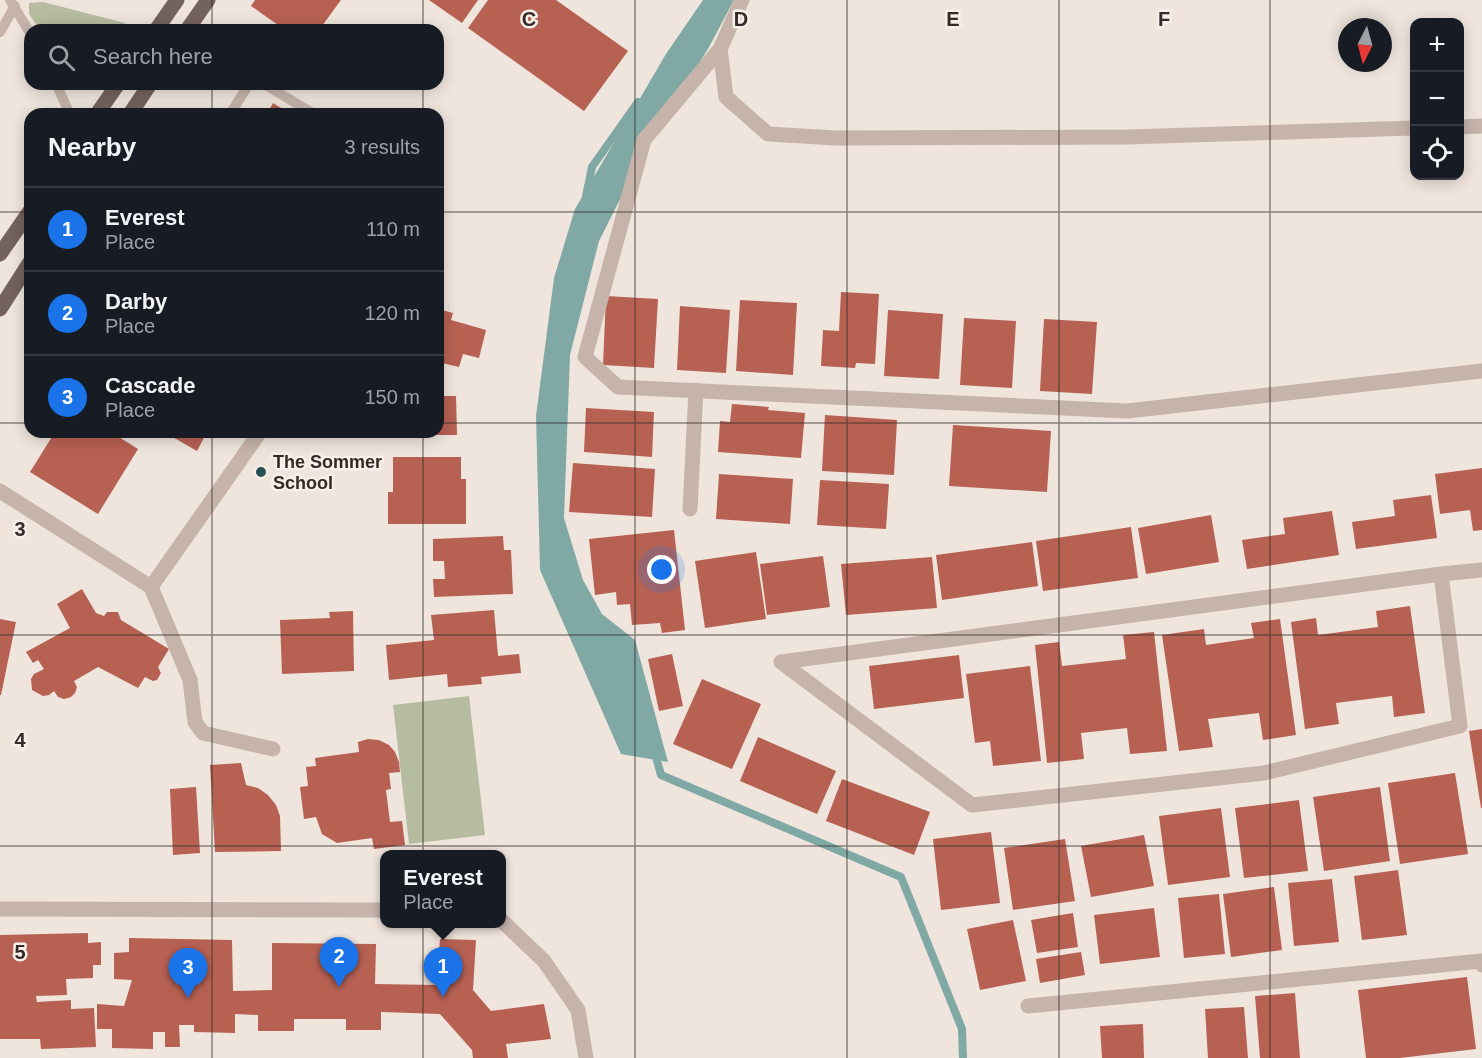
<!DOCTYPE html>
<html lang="en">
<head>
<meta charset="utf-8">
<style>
  :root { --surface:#171b24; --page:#20242c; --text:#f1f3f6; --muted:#9ea1a6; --line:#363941; --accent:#1a73e8 }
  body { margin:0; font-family:Arial,sans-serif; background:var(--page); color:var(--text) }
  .controls { position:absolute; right:18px; top:18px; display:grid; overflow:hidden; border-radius:12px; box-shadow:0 3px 15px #0003 }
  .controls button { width:54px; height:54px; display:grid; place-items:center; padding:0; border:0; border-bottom:2px solid var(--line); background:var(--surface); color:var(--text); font:30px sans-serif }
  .compass { position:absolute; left:1338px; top:18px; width:54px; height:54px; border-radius:50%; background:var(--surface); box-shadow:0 3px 15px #0003; rotate:186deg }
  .you { position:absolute; left:662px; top:570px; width:21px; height:21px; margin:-15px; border:4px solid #fff; border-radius:50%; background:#1a73e8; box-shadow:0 0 0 9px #1a73e833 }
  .badge { display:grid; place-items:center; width:39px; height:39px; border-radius:50%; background:var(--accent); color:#fff; font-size:20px; font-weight:700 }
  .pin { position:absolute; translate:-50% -50px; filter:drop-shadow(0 2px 3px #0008) }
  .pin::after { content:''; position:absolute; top:32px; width:21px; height:18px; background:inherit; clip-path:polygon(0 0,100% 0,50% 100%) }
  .popup { position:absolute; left:380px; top:850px; width:126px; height:78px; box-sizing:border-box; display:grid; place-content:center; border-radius:12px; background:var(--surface); filter:drop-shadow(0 2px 4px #0005); font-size:20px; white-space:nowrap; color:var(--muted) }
  .popup b { font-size:22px; color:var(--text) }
  .popup::after { content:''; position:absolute; left:50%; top:100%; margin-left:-12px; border:12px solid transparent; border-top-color:var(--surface) }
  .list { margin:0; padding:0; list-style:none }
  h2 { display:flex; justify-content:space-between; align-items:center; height:78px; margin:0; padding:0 24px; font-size:26px }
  h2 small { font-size:20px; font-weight:400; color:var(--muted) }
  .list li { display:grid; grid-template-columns:39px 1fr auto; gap:18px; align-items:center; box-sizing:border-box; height:84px; padding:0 24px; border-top:2px solid var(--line) }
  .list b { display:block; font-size:22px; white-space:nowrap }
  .list p { margin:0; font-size:20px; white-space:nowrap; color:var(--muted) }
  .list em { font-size:20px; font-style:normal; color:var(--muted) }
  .icon { flex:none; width:33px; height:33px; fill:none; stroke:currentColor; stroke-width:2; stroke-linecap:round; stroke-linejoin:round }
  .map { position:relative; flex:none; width:1482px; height:1058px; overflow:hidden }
  .search { position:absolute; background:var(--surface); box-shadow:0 3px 15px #0003; left:24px; top:24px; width:420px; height:66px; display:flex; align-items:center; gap:15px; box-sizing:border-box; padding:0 21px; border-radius:18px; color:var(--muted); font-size:22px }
  .panel { position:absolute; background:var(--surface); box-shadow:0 3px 15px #0003; left:24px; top:108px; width:420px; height:330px; border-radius:18px }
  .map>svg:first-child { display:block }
  .green { fill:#b6bc9f }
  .water { fill:#80a9a6 }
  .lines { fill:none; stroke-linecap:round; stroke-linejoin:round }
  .stream { stroke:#80a9a6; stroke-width:8 }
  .building { fill:#b76153 }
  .service { stroke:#c6b4ab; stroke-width:10 }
  .minor { stroke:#c6b4ab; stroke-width:15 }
  .primary { stroke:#74625c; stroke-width:15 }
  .grid { fill:none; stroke:#342b29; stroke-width:1.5; stroke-opacity:0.55 }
  .poi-dot { fill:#23514f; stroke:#f7efe9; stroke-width:2 }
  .labels { text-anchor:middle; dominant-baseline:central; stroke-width:5; stroke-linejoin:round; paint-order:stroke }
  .poi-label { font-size:18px; font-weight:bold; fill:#342b29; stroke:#f7efe9; text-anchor:start }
  .grid-label { font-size:20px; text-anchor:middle; font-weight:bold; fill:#342b29; stroke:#f7efe9; stroke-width:5; stroke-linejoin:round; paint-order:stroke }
</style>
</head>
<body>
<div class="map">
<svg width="1482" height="1058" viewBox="0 0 1482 1058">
  <rect width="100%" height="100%" fill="#efe5dd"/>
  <g class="green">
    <polygon points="43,2 125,23 121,30 40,30 29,14 29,3"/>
    <polygon points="469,696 485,835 409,844 393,705"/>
  </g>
  <polygon class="water" points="703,0 734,0 708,49 646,148 599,241 570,355 564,518 583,580 602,614 635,640 668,762 621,754 540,570 536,416 554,278 575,209 666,54"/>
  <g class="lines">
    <g class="stream">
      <polyline points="586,196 592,167 638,102"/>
      <polyline points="654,750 661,775 901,877 962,1029 963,1058"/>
    </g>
  </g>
  <g class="building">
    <polygon points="255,0 341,0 319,30 285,30 251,6"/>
    <polygon points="429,0 478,0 462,23"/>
    <polygon points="488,0 556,0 628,51 584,111 468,28"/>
    <polygon points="273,103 291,114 267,114"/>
    <polygon points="841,292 879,294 875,364 856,363 855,368 821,366 823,330 839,331"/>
    <polygon points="606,296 658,299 654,368 603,365"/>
    <polygon points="740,300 797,303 793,375 736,371"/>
    <polygon points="680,306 730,310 726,373 677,370"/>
    <polygon points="438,309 453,313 451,320 486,330 479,358 463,354 459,367 442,363 439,376"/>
    <polygon points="888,310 943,314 939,379 884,376"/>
    <polygon points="964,318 1016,321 1012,388 960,385"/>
    <polygon points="1044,319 1097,322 1092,394 1040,391"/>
    <polygon points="438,396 456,396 457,435 407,435 407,432 438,432"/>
    <polygon points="732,404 769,407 768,410 805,413 801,458 718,452 720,421 730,422"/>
    <polygon points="586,408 654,412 652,457 584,452"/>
    <polygon points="825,415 897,420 894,475 822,471"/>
    <polygon points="953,425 1051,431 1047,492 949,486"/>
    <polygon points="55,432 111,432 138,449 98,514 30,472"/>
    <polygon points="164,432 207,432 197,451"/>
    <polygon points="393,457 461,457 461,479 466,479 466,524 388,524 388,492 393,492"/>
    <polygon points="573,463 655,469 652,517 569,512"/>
    <polygon points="1482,468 1482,530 1473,531 1470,510 1440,514 1435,474"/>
    <polygon points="719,474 793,479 790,524 716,519"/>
    <polygon points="820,480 889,484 886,529 817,525"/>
    <polygon points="1431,495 1437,538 1356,549 1352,522 1395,516 1393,500"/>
    <polygon points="1332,511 1339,555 1247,569 1242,540 1285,534 1283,518"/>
    <polygon points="1211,515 1219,562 1146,574 1138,528"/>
    <polygon points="1131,527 1138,578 1043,591 1036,541"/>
    <polygon points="674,530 685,630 662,633 660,623 632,625 630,604 617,605 616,592 595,595 589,539"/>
    <polygon points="503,536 504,550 511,550 513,594 434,597 433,579 445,579 444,561 433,561 433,539"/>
    <polygon points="1032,542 1038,586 942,600 936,555"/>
    <polygon points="756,552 766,619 705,628 695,561"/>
    <polygon points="823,556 830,607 767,615 760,564"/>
    <polygon points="932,557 937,608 846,615 841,564"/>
    <polygon points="82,589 96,613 104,616 107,612 118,612 121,620 169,649 158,667 161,673 157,680 153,681 145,677 138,688 98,667 74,681 77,687 75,693 71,697 64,699 58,697 54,691 49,695 43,696 32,690 31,679 34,674 44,669 38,660 33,663 26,652 70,628 57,604"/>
    <polygon points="1410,606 1425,713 1394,717 1392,696 1336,703 1339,724 1305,729 1291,622 1316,618 1318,635 1378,627 1376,611"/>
    <polygon points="494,610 498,656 519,654 521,673 481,677 482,684 448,687 447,674 389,680 386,645 434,640 431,615"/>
    <polygon points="353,611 354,671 282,674 280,620 330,618 329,612"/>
    <polygon points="0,619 16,622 1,695 0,695"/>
    <polygon points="1280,619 1296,735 1263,740 1259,713 1208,719 1213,747 1179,751 1162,635 1204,629 1206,645 1254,638 1251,623"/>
    <polygon points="1154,632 1167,751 1130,754 1127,728 1081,733 1084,759 1047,763 1035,645 1059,642 1062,666 1126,659 1123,635"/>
    <polygon points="672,654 683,706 659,711 648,659"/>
    <polygon points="959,655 964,698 874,709 869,666"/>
    <polygon points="1030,666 1041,761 993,766 990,741 975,743 966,674"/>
    <polygon points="702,679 761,704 732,769 673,744"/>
    <polygon points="1482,729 1482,808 1481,808 1469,731"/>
    <polygon points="758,737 836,771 817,814 740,781"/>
    <polygon points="368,739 379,740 389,745 395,752 399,762 400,772 389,773 391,789 386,790 390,822 402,821 405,845 374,849 372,838 337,843 322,834 316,817 304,819 300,787 308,786 306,767 316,766 315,758 359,752 358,742"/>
    <polygon points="241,763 246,785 258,788 268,795 276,805 280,816 281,851 215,852 210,765"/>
    <polygon points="1455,773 1468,854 1400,864 1388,783"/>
    <polygon points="842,779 930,812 914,855 826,821"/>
    <polygon points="196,787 200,853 173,855 170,789"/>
    <polygon points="1380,787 1390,861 1324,871 1313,797"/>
    <polygon points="1299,800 1308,871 1244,878 1235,808"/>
    <polygon points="1221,808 1230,877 1168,885 1159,816"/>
    <polygon points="991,832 1000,903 941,910 933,839"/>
    <polygon points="1144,835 1154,886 1091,897 1081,846"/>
    <polygon points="1065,839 1075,901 1013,910 1004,848"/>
    <polygon points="1398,870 1407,935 1362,940 1354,876"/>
    <polygon points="1332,879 1339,942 1294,946 1288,883"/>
    <polygon points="1274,887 1282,950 1231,957 1223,894"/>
    <polygon points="1219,894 1225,954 1184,958 1178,898"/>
    <polygon points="1154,908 1160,957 1100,964 1094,915"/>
    <polygon points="1073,913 1078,947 1037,953 1031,920"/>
    <polygon points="1013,920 1026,981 980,990 967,929"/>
    <polygon points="88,933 88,943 101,942 101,965 93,965 93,978 66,979 67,995 36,996 37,1002 71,1000 71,1009 94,1008 96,1047 41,1049 40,1039 0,1039 0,935"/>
    <polygon points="129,938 232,940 233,991 272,990 272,943 376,944 375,984 437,985 440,939 476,940 473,990 491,1011 544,1004 551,1039 506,1044 508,1058 473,1058 472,1050 440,1014 381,1012 381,1030 346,1030 346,1019 294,1019 294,1031 258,1031 258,1015 235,1014 235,1033 194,1032 194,1025 179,1025 180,1047 165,1047 165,1032 153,1032 153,1049 112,1048 112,1029 97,1029 97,1004 124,1006 132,980 114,979 114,953 129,952"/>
    <polygon points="1081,952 1085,975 1040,983 1036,959"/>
    <polygon points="1467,977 1476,1049 1400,1058 1366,1058 1358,990"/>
    <polygon points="1295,993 1300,1058 1260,1058 1255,996"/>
    <polygon points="1244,1007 1248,1058 1208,1058 1205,1009"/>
    <polygon points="1143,1024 1144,1058 1102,1058 1100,1026"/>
  </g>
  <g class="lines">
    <g class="service">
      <polyline points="10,0 30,33"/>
      <polyline points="0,32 15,6"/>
      <polyline points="56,84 70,114"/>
      <polyline points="264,84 314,114"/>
      <polyline points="230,114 249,84"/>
    </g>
    <g class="minor">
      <polyline points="742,0 720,49 726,97 768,134 836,138 1127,137 1414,128"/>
      <polyline points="720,49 644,140 585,357 618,387 1127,411 1482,371"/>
      <polyline points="1460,127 1482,126"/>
      <polyline points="0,491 151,587 260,432"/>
      <polyline points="690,509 696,390"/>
      <polyline points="1441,574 1460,726 1264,773 972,805 781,662 1441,574 1482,570"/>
      <polyline points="151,587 190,680 195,722 203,733 273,749"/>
      <polyline points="0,909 384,910"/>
      <polyline points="502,921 544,961 578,1010 586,1058"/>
      <polyline points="1028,1006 1481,961 1482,965"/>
    </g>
    <g class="primary">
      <polyline points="156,30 177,0"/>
      <polyline points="187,30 208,0"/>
      <polyline points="97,114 118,84"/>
      <polyline points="130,114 150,84"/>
      <polyline points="0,254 30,211"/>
      <polyline points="0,309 30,262"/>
    </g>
  </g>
  <path class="grid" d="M212,0V30M423,0V30M635,0V1058M847,0V1058M1059,0V1058M1270,0V1058M212,84V114M423,84V114M0,212H30M438,212H1482M0,423H30M438,423H1482M212,432V1058M423,432V1058M0,635H1482M0,846H1482"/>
  <circle class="poi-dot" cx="261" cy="472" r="6"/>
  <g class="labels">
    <g class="poi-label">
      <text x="273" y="462">The Sommer<tspan x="273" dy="21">School</tspan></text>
    </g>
  </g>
  <g class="grid-label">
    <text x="529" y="26">C</text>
    <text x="741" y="26">D</text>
    <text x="953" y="26">E</text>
    <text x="1164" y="26">F</text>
    <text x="20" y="536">3</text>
    <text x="20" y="747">4</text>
    <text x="20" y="959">5</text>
  </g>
</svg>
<div class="controls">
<button>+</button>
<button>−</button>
<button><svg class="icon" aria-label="locate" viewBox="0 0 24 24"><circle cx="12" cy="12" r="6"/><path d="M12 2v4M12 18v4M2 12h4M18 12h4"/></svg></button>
</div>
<svg class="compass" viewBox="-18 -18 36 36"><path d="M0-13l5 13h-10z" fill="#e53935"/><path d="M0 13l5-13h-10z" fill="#9ea1a6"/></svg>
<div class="you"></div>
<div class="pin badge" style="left:443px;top:997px">1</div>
<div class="popup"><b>Everest</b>Place</div>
<div class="pin badge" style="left:339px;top:987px">2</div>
<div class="pin badge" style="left:188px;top:998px">3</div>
<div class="search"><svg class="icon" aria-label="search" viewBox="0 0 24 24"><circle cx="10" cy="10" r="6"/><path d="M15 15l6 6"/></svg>Search here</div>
<section class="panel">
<h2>Nearby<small>3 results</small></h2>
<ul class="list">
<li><span class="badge">1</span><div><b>Everest</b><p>Place</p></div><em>110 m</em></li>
<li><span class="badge">2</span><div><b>Darby</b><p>Place</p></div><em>120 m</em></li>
<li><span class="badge">3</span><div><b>Cascade</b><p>Place</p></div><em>150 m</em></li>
</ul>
</section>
</div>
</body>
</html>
